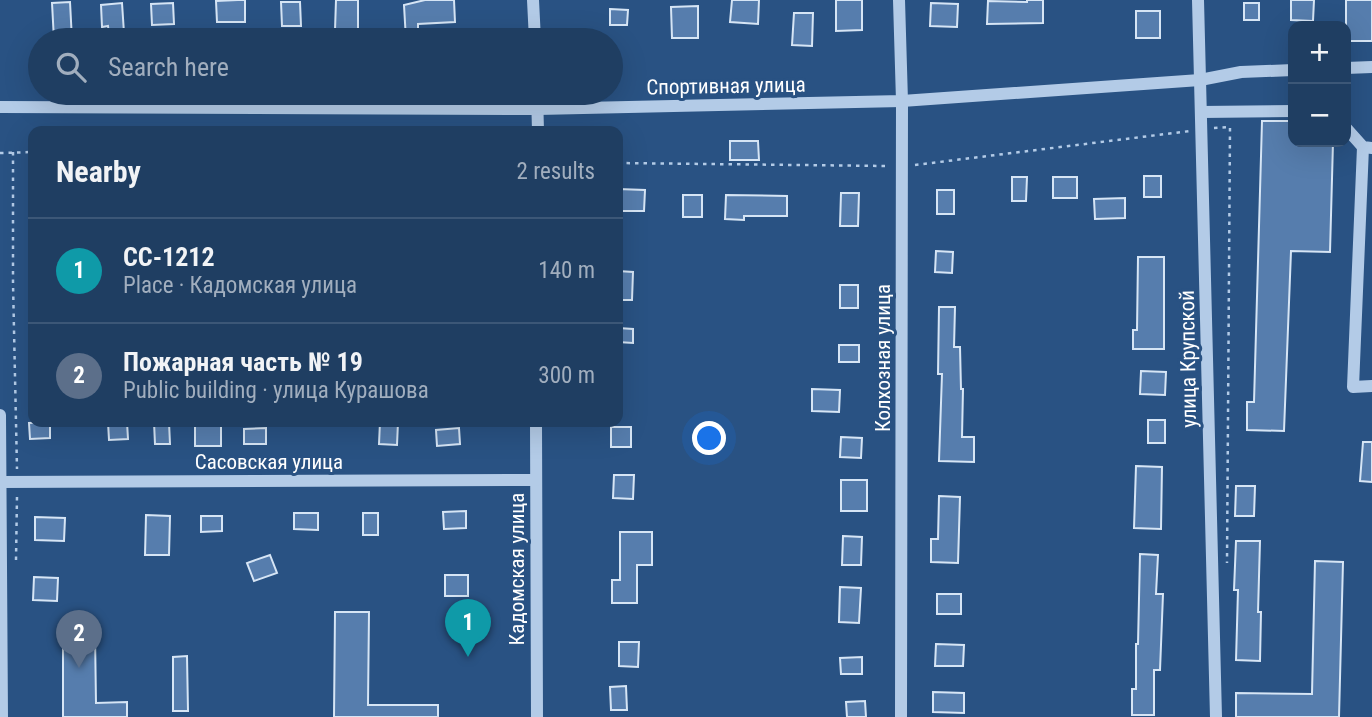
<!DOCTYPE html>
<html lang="en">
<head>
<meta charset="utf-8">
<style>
  :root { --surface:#1f3e62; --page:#274568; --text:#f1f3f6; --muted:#a1aebe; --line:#3c5777; --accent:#8c9099 }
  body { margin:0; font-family:"Roboto Condensed",sans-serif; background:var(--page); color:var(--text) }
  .controls { position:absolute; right:21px; top:21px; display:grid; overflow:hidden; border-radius:14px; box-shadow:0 7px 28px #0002 }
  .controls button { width:63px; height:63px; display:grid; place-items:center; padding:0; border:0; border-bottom:2px solid var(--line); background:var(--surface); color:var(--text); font:35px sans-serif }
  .you { position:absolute; left:710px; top:439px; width:24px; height:24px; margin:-18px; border:5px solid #fff; border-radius:50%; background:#1a73e8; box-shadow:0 0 0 10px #1a73e833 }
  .badge { display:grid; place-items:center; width:46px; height:46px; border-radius:50%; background:var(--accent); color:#fff; font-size:23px; font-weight:700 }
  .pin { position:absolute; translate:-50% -58px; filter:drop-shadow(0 2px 4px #0008) }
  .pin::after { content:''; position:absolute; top:37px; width:24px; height:21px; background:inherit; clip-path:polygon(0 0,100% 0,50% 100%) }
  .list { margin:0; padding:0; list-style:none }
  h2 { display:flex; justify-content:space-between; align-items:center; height:91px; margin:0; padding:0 28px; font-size:30px }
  h2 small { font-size:23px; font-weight:400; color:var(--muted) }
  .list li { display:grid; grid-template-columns:46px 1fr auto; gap:21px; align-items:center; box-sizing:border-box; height:105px; padding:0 28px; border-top:2px solid var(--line) }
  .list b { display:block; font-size:26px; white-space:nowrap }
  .list p { margin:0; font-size:23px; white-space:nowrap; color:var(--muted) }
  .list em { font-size:23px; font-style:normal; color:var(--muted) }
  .icon { flex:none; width:38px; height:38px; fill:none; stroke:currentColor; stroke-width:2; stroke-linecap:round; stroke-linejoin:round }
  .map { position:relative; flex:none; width:1372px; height:717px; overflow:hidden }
  .search { position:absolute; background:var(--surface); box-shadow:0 7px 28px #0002; left:28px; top:28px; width:595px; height:77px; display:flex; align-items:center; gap:18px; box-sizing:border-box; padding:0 24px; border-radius:38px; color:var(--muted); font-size:26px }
  .panel { position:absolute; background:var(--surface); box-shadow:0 7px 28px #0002; left:28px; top:126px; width:595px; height:301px; border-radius:14px }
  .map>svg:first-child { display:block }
  .building { fill:#567dad; stroke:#d6e5f5; stroke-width:2 }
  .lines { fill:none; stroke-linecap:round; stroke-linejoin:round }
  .path { stroke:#b3cbe7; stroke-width:2.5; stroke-dasharray:3.5 5; stroke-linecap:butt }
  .minor { stroke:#b3cbe7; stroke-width:12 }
  .labels { text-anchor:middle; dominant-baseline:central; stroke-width:6; stroke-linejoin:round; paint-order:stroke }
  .street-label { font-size:21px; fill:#fff; stroke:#295283 }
</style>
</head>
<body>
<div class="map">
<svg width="1372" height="717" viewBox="0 0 1372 717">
  <rect width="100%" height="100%" fill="#295283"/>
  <g class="building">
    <polygon points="238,0 245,0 245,22 217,22 216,1"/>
    <polygon points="336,0 358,0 358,30 335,30"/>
    <polygon points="425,0 454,0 455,22 418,24 418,40 406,40 404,5"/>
    <polygon points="732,0 759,0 758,24 730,22"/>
    <polygon points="836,0 862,0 862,30 836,31"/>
    <polygon points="1027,0 1043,0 1043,23 987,24 988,1 1027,2"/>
    <polygon points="1291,0 1314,0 1313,21 1291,20"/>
    <rect x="1346" y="0" width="26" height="41"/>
    <polygon points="70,2 72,40 54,40 52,3"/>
    <polygon points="281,2 300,2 301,26 282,26"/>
    <polygon points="122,3 124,33 109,34 108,26 102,27 101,5"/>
    <polygon points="173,3 174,24 152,25 151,4"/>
    <polygon points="931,3 958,4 957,27 930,26"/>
    <rect x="1244" y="3" width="15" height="17"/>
    <polygon points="698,6 698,38 672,38 671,7"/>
    <polygon points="610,9 628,10 627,25 610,25"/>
    <rect x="1136" y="11" width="24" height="27"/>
    <polygon points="794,13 813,13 812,46 792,45"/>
    <polygon points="1262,121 1293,121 1293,142 1333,142 1330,252 1291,251 1284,431 1247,430 1247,402 1254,402"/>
    <polygon points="730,141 758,141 759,160 730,160"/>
    <rect x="1144" y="176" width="17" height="21"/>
    <polygon points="1012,177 1027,177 1026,201 1012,201"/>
    <rect x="1053" y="177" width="24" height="21"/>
    <polygon points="618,189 645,190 644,211 618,211"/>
    <rect x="937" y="190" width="17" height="24"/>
    <polygon points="841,193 859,193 858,226 840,226"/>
    <rect x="683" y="195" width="19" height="22"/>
    <polygon points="726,195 787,196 787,216 744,216 744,220 725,219"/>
    <polygon points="1125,198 1125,218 1095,219 1094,199"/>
    <polygon points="936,251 953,252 952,273 935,272"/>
    <polygon points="1138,257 1164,257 1164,349 1133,349 1133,330 1137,330"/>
    <polygon points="618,271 633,272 632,300 618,300"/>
    <rect x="840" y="285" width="18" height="23"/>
    <polygon points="939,307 955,307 954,347 960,347 961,389 963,389 962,437 974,437 974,462 939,461 942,374 938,374"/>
    <polygon points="618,328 633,329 633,343 618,342"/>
    <rect x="839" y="345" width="20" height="17"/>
    <polygon points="1141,371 1166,372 1165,395 1140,394"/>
    <polygon points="812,389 840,390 839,412 812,411"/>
    <rect x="1148" y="420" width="17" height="23"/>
    <polygon points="50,422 50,438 30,439 29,423"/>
    <polygon points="108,422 127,422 128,439 109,440"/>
    <polygon points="154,422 169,422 170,444 155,444"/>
    <rect x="195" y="422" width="26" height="24"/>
    <polygon points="380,422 398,422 397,445 379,444"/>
    <rect x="611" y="427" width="20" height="20"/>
    <polygon points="266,428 266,444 244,444 244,429"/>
    <polygon points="459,428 460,444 437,446 436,430"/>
    <polygon points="841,437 862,438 861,458 840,457"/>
    <polygon points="1363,442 1372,442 1372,482 1360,481"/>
    <polygon points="1136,466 1162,467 1161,529 1134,528"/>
    <polygon points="614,475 634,475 633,499 613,498"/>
    <rect x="841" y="480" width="26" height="31"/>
    <polygon points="1236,486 1255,486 1254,516 1235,516"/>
    <polygon points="939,496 960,497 958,563 931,562 931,539 938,539"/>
    <polygon points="466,511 466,528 444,529 443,512"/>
    <polygon points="294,513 318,513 318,530 294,529"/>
    <rect x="363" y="513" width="15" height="22"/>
    <polygon points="146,515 170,516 169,555 145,555"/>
    <polygon points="201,516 222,516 222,531 201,532"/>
    <polygon points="35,517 65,518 64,541 35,540"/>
    <polygon points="620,532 652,532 652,565 637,565 637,603 612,603 612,580 620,580"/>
    <polygon points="843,536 862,537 861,565 842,565"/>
    <polygon points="1236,541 1260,541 1258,612 1261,612 1260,661 1236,660 1238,590 1234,590"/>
    <polygon points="1140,554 1158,555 1156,594 1163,594 1160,670 1154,670 1154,715 1132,715 1132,689 1136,689 1136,644 1138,644"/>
    <polygon points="270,555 277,573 254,581 247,563"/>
    <polygon points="1315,561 1343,562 1339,717 1236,717 1236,693 1312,694"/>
    <rect x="445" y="575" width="23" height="21"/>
    <polygon points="34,577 58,578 57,601 33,600"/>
    <polygon points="840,587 861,588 859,623 839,622"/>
    <rect x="937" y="594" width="24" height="20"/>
    <polygon points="335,612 369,612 368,705 438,705 438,717 334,717"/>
    <polygon points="63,634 95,634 96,703 127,702 127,717 63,717"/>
    <polygon points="619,642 639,642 638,667 619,666"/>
    <polygon points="936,644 964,645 963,666 935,666"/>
    <polygon points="187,656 188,711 173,711 173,657"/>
    <polygon points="862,657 862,674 841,674 840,658"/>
    <polygon points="626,686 627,710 611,710 610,687"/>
    <polygon points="933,692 964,693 964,713 933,712"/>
    <polygon points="865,701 866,717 847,717 846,702"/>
  </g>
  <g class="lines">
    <g class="path">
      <polyline points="1214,128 1230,127 1227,563"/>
      <polyline points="13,152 13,283 17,469"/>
      <polyline points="0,153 33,152"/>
      <polyline points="618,163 887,166"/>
      <polyline points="915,165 1190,131"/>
      <polyline points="16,560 17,496"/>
    </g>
    <g class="minor">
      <polyline points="533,0 535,40"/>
      <polyline points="899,0 902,101 901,717"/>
      <polyline points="1198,0 1216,717"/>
      <polyline points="1346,68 1372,67"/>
      <polyline points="537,93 538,131"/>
      <polyline points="0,107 538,109 902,101 1200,80 1241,72 1293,70"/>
      <polyline points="1201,112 1293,111"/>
      <polyline points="1346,128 1363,147 1372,148"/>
      <polyline points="1363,147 1353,387 1372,386"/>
      <polyline points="0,415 2,717"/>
      <polyline points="536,422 537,717"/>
      <polyline points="1,482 536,480"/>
    </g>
  </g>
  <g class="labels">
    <g class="street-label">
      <text transform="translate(726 86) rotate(-1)">Спортивная улица</text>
      <text transform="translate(883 358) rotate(-90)">Колхозная улица</text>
      <text transform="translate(1188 359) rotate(-91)">улица Крупской</text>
      <text x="269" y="462">Сасовская улица</text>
      <text transform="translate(517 569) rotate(-90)">Кадомская улица</text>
    </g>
  </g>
</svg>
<div class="controls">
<button>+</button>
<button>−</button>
</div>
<div class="you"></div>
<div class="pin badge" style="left:468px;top:657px;background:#0f9aa8">1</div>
<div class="pin badge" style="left:79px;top:668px;background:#5c6f8a">2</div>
<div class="search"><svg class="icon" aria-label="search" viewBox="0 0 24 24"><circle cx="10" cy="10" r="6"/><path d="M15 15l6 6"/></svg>Search here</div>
<section class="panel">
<h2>Nearby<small>2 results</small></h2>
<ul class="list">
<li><span class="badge" style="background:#0f9aa8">1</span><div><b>СС-1212</b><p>Place · Кадомская улица</p></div><em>140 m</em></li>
<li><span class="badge" style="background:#5c6f8a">2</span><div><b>Пожарная часть № 19</b><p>Public building · улица Курашова</p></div><em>300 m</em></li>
</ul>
</section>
</div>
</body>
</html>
